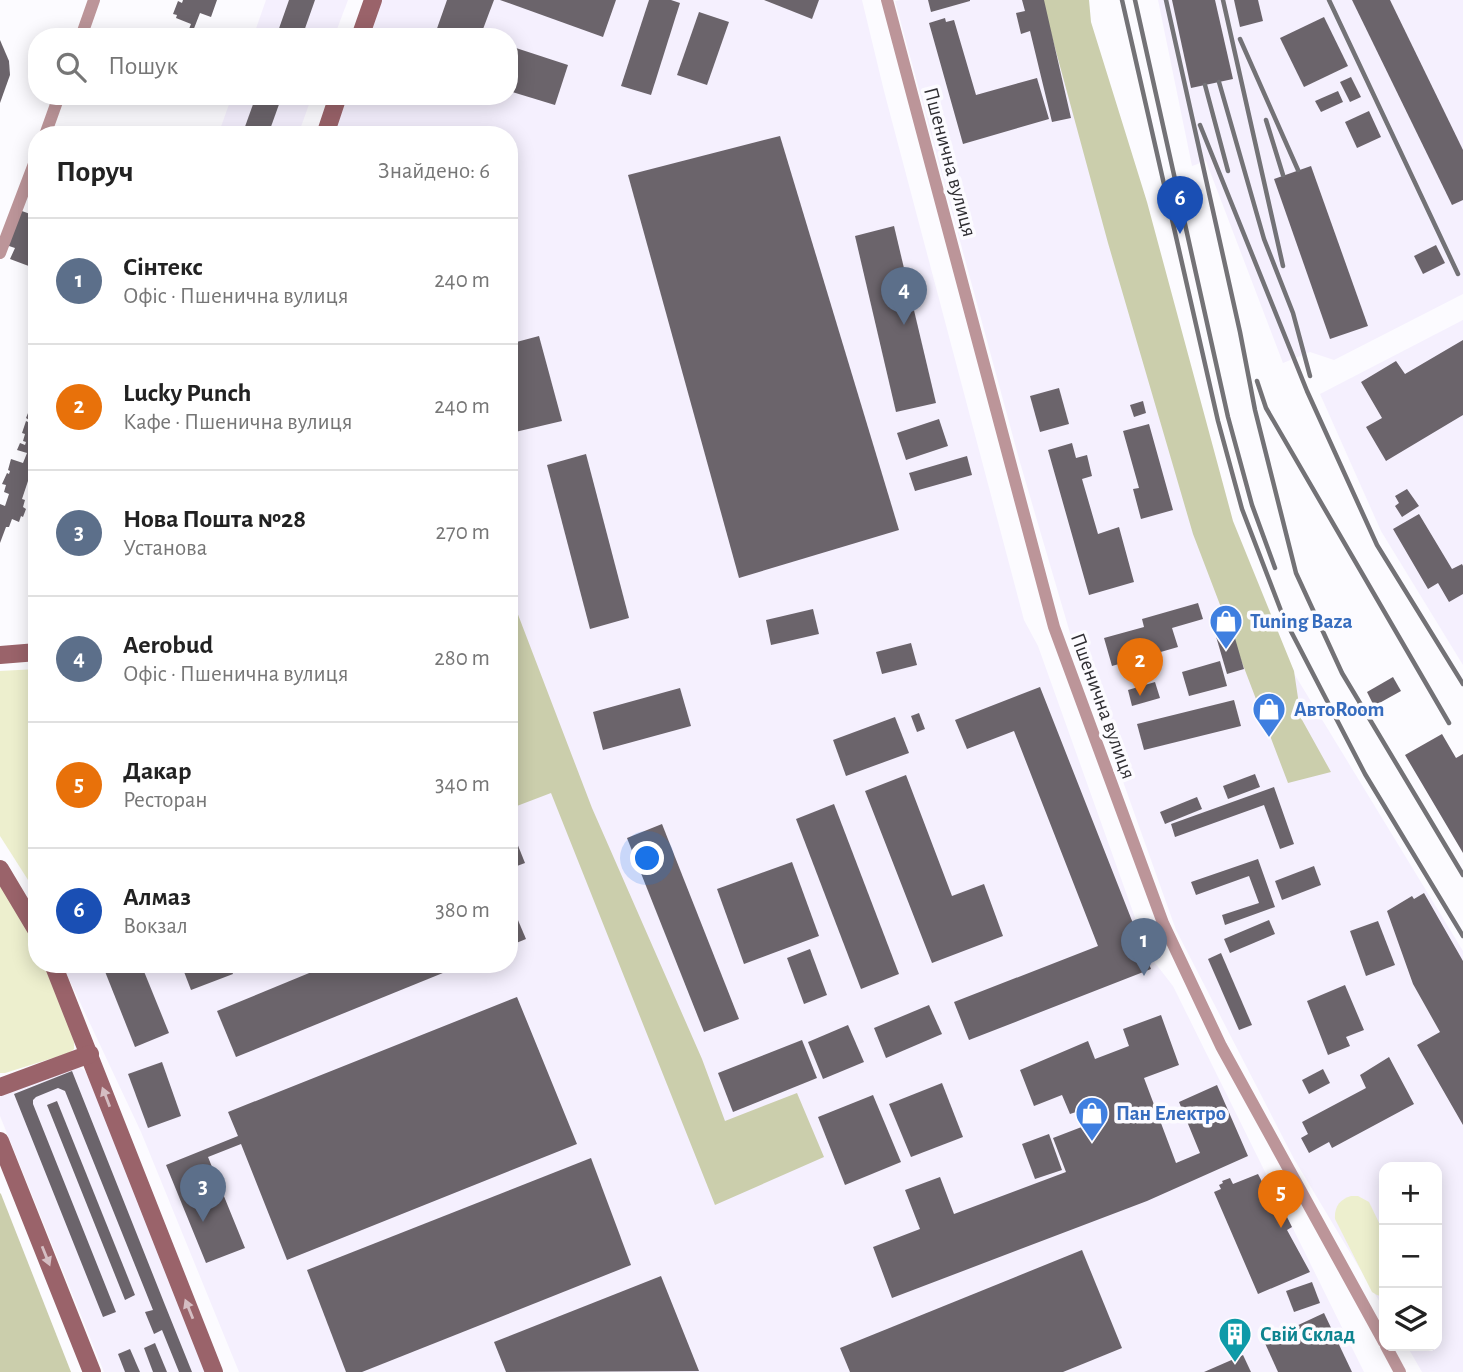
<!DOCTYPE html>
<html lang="uk">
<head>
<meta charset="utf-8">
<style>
  :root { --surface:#fff; --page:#f6f6f6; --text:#222; --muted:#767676; --line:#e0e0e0; --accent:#0b8043 }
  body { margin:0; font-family:"Alegreya Sans",sans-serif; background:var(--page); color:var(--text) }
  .controls { position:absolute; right:21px; bottom:21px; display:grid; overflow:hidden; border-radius:14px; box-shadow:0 4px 18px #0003 }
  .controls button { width:63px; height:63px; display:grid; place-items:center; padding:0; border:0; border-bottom:2px solid var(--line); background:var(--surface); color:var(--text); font:35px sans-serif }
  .you { position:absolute; left:648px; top:859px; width:24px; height:24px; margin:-18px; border:5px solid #fff; border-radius:50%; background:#1a73e8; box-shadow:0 0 0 10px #1a73e833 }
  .badge { display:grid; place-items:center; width:46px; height:46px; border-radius:50%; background:var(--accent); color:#fff; font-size:23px; font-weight:700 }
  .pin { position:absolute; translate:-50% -58px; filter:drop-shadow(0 2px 4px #0008) }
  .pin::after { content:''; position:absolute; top:37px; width:24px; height:21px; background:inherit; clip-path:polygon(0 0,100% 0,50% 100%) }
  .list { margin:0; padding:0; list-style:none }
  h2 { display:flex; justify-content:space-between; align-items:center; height:91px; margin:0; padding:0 28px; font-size:30px }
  h2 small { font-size:23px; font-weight:400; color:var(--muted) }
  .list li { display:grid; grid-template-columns:46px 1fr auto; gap:21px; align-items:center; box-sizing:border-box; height:126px; padding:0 28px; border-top:2px solid var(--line) }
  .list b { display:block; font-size:26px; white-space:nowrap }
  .list p { margin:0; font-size:23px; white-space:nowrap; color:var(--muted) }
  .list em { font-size:23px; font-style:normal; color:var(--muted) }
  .icon { flex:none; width:38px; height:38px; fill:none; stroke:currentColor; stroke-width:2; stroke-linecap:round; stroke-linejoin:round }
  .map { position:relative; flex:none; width:1463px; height:1372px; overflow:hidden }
  .search { position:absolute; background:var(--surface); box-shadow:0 4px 18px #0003; left:28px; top:28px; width:490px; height:77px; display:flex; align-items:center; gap:18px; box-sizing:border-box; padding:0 24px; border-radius:28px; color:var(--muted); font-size:26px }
  .panel { position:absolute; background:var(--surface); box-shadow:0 4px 18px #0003; left:28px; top:126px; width:490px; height:847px; border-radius:28px }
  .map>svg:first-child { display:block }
  .built { fill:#f5f0fe }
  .green { fill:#edefce }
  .forest { fill:#cbceac }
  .building { fill:#6b646b }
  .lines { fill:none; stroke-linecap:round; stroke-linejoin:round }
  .street { stroke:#bc9599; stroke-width:12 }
  .secondary { stroke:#9a636a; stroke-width:18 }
  .rail { stroke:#737276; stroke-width:4.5 }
  .oneway { fill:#d5bec3 }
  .labels { text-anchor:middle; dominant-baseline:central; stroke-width:7; stroke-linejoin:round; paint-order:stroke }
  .street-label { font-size:21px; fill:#2f2e32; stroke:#fcfbff }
  .shop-label { font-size:21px; font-weight:bold; fill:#366cbe; stroke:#fcfbff; text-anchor:start }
  .culture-label { font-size:21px; font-weight:bold; fill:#0d838f; stroke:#fcfbff; text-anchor:start }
</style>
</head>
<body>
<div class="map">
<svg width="1463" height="1372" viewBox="0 0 1463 1372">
  <rect width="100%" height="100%" fill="#fcfbff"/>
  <g class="built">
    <polygon points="266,0 348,0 334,37 253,37"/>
    <polygon points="380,0 862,0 884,91 1024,620 1038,646 1148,954 1173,986 1364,1372 239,1372 141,1132 62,964 509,964 509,135 333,135 346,96 509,96 509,37 367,37"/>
    <polygon points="900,0 1074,0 1178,380 1273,639 1463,951 1463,1372 1422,1372 1407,1346 1437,1346 1437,1167 1384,1167 1384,1309 1294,1159 1176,930 1070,633 1019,459 895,1"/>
    <polygon points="1158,0 1463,0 1463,294 1334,360 1310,352 1283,363 1206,161 1192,166"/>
    <polygon points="232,96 312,96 298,135 218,135"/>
    <polygon points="1463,320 1463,665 1381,531 1320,394"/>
    <polygon points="78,1066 85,1071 89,1078 207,1372 104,1372 0,1116 0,1092"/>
  </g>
  <g class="green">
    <polygon points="37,669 37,894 0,836 0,671"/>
    <polygon points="0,880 37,942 37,964 47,964 54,979 74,1042 74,1049 69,1053 5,1073 0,1073"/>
    <path d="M1351,1196H1358L1369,1202L1384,1233V1297L1377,1295L1372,1292L1335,1219C1334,1207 1340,1199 1351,1196Z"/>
  </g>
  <g class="forest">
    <polygon points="1042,0 1089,0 1091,22 1147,202 1233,521 1294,671 1301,718 1331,772 1288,783 1193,534 1108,243"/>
    <polygon points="509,591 592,808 702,1059 725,1121 797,1093 824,1157 715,1205 551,793 509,809 509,677 514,675 509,666"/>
    <polygon points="0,1193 1,1194 71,1372 0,1372"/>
  </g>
  <g class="building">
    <polygon points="183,0 217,0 211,17 200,13 193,31 208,37 178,37 180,32 182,33 184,28 189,29 191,24 176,18 177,15 173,14 178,1 182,3"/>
    <polygon points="289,0 315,0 302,37 276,37"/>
    <polygon points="447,0 494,0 480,37 434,37"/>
    <polygon points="500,0 616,0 603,37"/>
    <polygon points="649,0 671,0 680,3 651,95 621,86"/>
    <polygon points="764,0 819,0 812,19"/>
    <polygon points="928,0 970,0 970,1 931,12"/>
    <polygon points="1022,0 1044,0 1071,118 1052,122 1030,31 1021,34 1016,13 1025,11"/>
    <polygon points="1172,0 1215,0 1233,79 1191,88"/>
    <polygon points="1234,0 1258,0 1263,21 1240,27"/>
    <polygon points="1352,0 1390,0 1463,150 1463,200 1452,205"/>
    <polygon points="699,12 729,22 707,85 677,75"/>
    <polygon points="1324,17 1348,66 1304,87 1280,38"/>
    <polygon points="945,18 946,22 954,20 976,95 1037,78 1049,119 963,144 929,23"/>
    <polygon points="0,40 9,61 10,75 0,103"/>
    <polygon points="516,48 568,65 555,105 509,91 509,68"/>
    <polygon points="1351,77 1361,97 1350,102 1340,82"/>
    <polygon points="1338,91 1343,102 1321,112 1315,101"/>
    <polygon points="256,96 282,96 268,135 242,135"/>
    <polygon points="1369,111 1381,137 1357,148 1345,122"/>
    <polygon points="780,136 899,530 739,578 628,175"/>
    <polygon points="1311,166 1368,326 1330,339 1274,179"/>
    <polygon points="37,205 37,260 34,268 10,259 15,248 6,245 19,210 33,215"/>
    <polygon points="894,226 936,403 896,412 855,236"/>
    <polygon points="1436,245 1445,263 1423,274 1414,256"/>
    <polygon points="539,336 562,421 511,433 509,427 509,344"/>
    <polygon points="1463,340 1463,415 1386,461 1366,427 1382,418 1361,382 1396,361 1405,374"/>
    <polygon points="1059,388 1069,424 1040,432 1030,396"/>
    <polygon points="1143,401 1146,413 1134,417 1130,405"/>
    <polygon points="30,408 37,410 37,484 28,481 22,499 25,500 23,507 26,509 23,517 21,516 19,522 12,519 9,527 6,527 0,543 0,504 5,506 9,494 4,492 6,485 2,484 7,473 9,474 10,471 8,470 11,459 23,463 27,453 17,450 20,443 25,445 26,442 23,441 25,434 22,433 26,421 28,422 29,420 26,418"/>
    <polygon points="939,419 948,446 906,460 897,433"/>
    <polygon points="1149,424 1173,510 1141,519 1133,489 1139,488 1123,431"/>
    <polygon points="1072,443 1076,458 1087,455 1092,476 1082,479 1098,534 1119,527 1134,582 1089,595 1048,450"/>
    <polygon points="586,454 629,618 590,629 547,465"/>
    <polygon points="967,456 972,475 915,491 909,473"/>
    <polygon points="1407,489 1419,506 1402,517 1395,506 1399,503 1395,496"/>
    <polygon points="1419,514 1452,569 1462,564 1463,566 1463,594 1449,602 1438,583 1428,589 1393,529"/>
    <polygon points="1198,603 1203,619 1172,628 1178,647 1112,666 1104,638 1144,627 1142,619"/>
    <polygon points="813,609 819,634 771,645 766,620"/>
    <polygon points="1232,628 1244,669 1227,674 1215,633"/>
    <polygon points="911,643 917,665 882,674 876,652"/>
    <polygon points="1220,661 1227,686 1189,696 1182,672"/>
    <polygon points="1393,677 1401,691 1374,706 1367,692"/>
    <polygon points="1155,682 1160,698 1132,706 1128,690"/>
    <polygon points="1040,687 1151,969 969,1040 954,1002 1098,946 1014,731 967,749 955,720"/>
    <polygon points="680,688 691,726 603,750 593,712"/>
    <polygon points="1234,700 1241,726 1144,750 1137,724"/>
    <polygon points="919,713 925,729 917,732 911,716"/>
    <polygon points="895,717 909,753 846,776 833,740"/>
    <polygon points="1442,734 1456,758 1463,754 1463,853 1405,755"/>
    <polygon points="1255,774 1260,787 1228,799 1223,786"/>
    <polygon points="906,775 952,896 984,884 1003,936 932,963 865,791"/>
    <polygon points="1274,787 1294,844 1280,849 1264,805 1175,837 1171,824"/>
    <polygon points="1197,797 1202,809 1165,824 1160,812"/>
    <polygon points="834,804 899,974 861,989 796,819"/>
    <polygon points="509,823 525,863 509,869"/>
    <polygon points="662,824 739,1019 704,1032 627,838"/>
    <polygon points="1258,859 1275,907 1225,925 1222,915 1259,903 1249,876 1196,895 1191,882"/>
    <polygon points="792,862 819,936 744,964 717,889"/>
    <polygon points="1314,866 1321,885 1282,900 1275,881"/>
    <polygon points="1424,893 1463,961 1463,1125 1417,1045 1440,1032 1413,984 1387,911 1412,896 1414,899"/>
    <polygon points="509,899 526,939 509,946"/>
    <polygon points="1269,920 1275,934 1230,953 1224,939"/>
    <polygon points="1378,921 1395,965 1366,976 1350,931"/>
    <polygon points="810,949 827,995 804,1004 787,958"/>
    <polygon points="1221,953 1252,1025 1239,1030 1208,959"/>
    <polygon points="102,964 141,964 169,1033 135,1047"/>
    <polygon points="181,964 229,964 233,974 191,990"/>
    <polygon points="331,964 465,964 236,1057 217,1011"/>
    <polygon points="1345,985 1364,1030 1346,1037 1350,1046 1328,1055 1307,1001"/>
    <polygon points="517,997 577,1144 287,1260 241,1144 208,1157 245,1248 206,1263 166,1165 238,1136 228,1112"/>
    <polygon points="929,1005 942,1034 886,1058 874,1028"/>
    <polygon points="1161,1015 1179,1065 1144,1078 1176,1163 1200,1153 1179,1102 1217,1085 1248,1156 1147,1201 892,1298 873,1247 920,1229 905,1190 940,1177 954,1214 1066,1172 1053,1138 1092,1123 1085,1109 1070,1114 1062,1095 1034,1106 1020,1070 1088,1041 1095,1059 1129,1046 1123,1029"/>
    <polygon points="848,1025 864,1062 823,1079 808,1042"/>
    <polygon points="802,1040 817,1078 733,1112 718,1073"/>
    <polygon points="1389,1057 1414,1104 1332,1148 1329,1142 1309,1153 1301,1138 1308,1134 1302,1122 1366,1088 1360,1075"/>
    <polygon points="162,1062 181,1116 148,1128 128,1074"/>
    <polygon points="1323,1069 1330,1083 1309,1094 1302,1080"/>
    <polygon points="72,1071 165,1305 192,1372 179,1372 162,1330 154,1334 145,1312 153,1310 65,1091 58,1088 36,1097 33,1100 33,1104 116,1312 103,1317 14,1094"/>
    <polygon points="942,1083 963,1137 911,1157 889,1104"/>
    <polygon points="873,1095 901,1162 845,1185 818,1117"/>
    <polygon points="57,1101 135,1295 125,1300 47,1105"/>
    <polygon points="1049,1134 1062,1170 1035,1179 1022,1144"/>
    <polygon points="591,1158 631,1265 362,1372 346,1372 307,1270"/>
    <polygon points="1258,1174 1281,1218 1286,1215 1292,1227 1287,1230 1310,1272 1258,1294 1214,1192 1221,1189 1219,1185 1223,1183 1222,1181 1230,1178 1233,1184"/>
    <polygon points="1082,1250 1122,1348 1063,1372 850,1372 840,1348"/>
    <polygon points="661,1276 699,1371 506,1372 494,1342"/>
    <polygon points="1312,1282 1320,1303 1294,1312 1286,1291"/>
    <polygon points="1324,1313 1352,1372 1278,1372 1264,1341"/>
    <polygon points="155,1343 167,1372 153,1372 144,1348"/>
    <polygon points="130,1349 140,1372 125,1372 118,1354"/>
    <polygon points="1243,1355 1251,1372 1204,1372"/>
  </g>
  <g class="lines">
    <g class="street">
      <polyline points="887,0 1054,627 1163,923 1221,1046 1384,1342"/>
      <polyline points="81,37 94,0"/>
      <polyline points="45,135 59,96"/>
      <polyline points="0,253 37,156"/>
      <polyline points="1386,1346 1400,1372"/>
    </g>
    <g class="secondary">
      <polyline points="360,37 373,0"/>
      <polyline points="325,135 338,96"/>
      <polyline points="0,655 37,652"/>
      <polyline points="0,869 37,931"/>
      <polyline points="53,964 214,1372"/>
      <polyline points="0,1087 90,1054"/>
      <polyline points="0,1141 92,1372"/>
    </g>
    <g class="rail">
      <polyline points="1122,0 1218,421 1242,509 1283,616 1365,774 1463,936"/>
      <polyline points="1135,0 1228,417 1252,505 1275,568"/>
      <polyline points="1166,0 1240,332 1255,410 1296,573 1342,673 1463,875"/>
      <polyline points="1223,0 1283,266"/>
      <polyline points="1329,0 1458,274"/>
      <polyline points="1240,39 1298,170"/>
      <polyline points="1219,82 1264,239 1293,313 1310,376"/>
      <polyline points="1205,85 1228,171"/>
      <polyline points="1266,120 1283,175"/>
      <polyline points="1200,125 1307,391 1377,545 1463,684"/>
      <polyline points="1257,381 1266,408 1449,723"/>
    </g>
  </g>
  <defs><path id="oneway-solid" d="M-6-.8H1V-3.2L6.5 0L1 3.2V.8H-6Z" transform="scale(1.75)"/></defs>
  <g class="oneway">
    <use href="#oneway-solid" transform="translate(106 1097) rotate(-111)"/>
    <use href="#oneway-solid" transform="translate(46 1256) rotate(68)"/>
    <use href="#oneway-solid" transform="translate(189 1309) rotate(-112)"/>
  </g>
  <defs>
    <symbol id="shop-pin" viewBox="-11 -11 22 30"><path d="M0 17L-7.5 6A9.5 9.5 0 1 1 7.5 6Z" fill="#3f7fe0" stroke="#fcfbff"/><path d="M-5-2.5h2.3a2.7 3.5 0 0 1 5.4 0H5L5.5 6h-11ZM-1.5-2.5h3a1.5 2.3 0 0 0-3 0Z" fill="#fff"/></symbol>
    <symbol id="building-pin" viewBox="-11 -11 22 30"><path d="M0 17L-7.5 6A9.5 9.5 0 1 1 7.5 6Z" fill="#0f9aa8" stroke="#fcfbff"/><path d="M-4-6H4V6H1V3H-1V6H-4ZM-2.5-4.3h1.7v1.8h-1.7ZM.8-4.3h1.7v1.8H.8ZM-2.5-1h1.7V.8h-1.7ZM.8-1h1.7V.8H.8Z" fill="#fff"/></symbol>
  </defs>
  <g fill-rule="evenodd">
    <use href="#shop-pin" x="1207" y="602" width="38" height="52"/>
    <use href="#shop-pin" x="1250" y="690" width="38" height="52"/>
    <use href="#shop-pin" x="1073" y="1094" width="38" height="52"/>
    <use href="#building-pin" x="1216" y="1315" width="38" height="52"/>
  </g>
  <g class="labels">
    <g class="street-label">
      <text transform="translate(950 162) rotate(75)">Пшенична вулиця</text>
      <text transform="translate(1103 706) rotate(70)">Пшенична вулиця</text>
    </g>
    <g class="shop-label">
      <text x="1250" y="621">Tuning Baza</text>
      <text x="1294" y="709">АвтоRoom</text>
      <text x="1116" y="1113">Пан Електро</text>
    </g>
    <g class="culture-label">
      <text x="1260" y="1334">Свій Склад</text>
    </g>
  </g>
</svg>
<div class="controls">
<button>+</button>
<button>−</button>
<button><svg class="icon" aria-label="layers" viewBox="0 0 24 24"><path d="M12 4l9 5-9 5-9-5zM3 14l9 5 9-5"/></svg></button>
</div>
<div class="you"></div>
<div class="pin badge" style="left:1144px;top:976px;background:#5c6f8a">1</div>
<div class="pin badge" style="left:1140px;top:696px;background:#e8710a">2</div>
<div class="pin badge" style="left:203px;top:1222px;background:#5c6f8a">3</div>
<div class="pin badge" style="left:904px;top:325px;background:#5c6f8a">4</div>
<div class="pin badge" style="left:1281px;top:1228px;background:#e8710a">5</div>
<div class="pin badge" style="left:1180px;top:234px;background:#1a4fb4">6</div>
<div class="search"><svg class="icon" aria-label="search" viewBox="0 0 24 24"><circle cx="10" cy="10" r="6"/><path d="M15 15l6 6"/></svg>Пошук</div>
<section class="panel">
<h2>Поруч<small>Знайдено: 6</small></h2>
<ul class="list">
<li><span class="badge" style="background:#5c6f8a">1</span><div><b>Сінтекс</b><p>Офіс · Пшенична вулиця</p></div><em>240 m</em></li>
<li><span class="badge" style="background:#e8710a">2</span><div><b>Lucky Punch</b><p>Кафе · Пшенична вулиця</p></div><em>240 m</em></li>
<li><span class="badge" style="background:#5c6f8a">3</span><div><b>Нова Пошта №28</b><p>Установа</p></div><em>270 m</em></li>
<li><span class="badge" style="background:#5c6f8a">4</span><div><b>Aerobud</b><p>Офіс · Пшенична вулиця</p></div><em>280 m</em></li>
<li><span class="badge" style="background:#e8710a">5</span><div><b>Дакар</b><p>Ресторан</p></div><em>340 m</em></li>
<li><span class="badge" style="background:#1a4fb4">6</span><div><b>Алмаз</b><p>Вокзал</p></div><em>380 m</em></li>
</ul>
</section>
</div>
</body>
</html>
